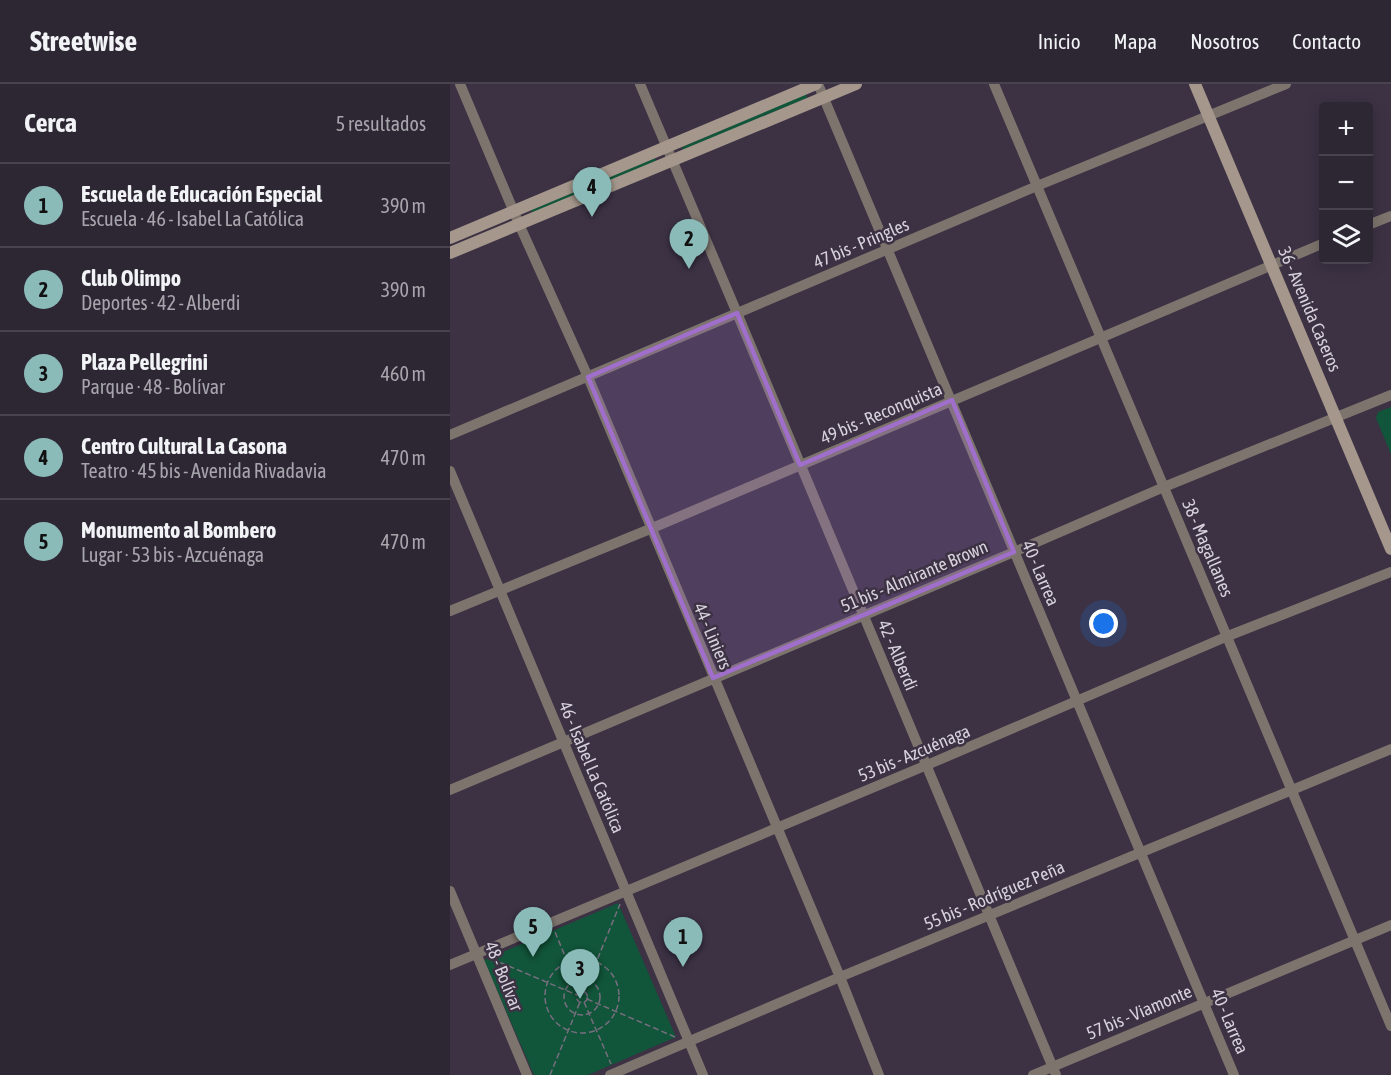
<!DOCTYPE html>
<html lang="es">
<head>
<meta charset="utf-8">
<style>
  :root { --surface:#2d2633; --page:#39323f; --text:#f1f3f6; --muted:#a7a5ac; --line:#48434e; --accent:#8bbbb9 }
  body { margin:0; font-family:"Asap Condensed",sans-serif; background:var(--page); color:var(--text) }
  .controls { position:absolute; right:18px; top:18px; display:grid; overflow:hidden; border-radius:6px; box-shadow:0 3px 15px #0003 }
  .controls button { width:54px; height:54px; display:grid; place-items:center; padding:0; border:0; border-bottom:2px solid var(--line); background:var(--surface); color:var(--text); font:30px sans-serif }
  .you { position:absolute; left:654px; top:540px; width:21px; height:21px; margin:-15px; border:4px solid #fff; border-radius:50%; background:#1a73e8; box-shadow:0 0 0 9px #1a73e833 }
  .badge { display:grid; place-items:center; width:39px; height:39px; border-radius:50%; background:var(--accent); color:#111; font-size:20px; font-weight:700 }
  .pin { position:absolute; translate:-50% -50px; filter:drop-shadow(0 2px 3px #0008) }
  .pin::after { content:''; position:absolute; top:32px; width:21px; height:18px; background:inherit; clip-path:polygon(0 0,100% 0,50% 100%) }
  .list { margin:0; padding:0; list-style:none }
  h2 { display:flex; justify-content:space-between; align-items:center; height:78px; margin:0; padding:0 24px; font-size:26px }
  h2 small { font-size:20px; font-weight:400; color:var(--muted) }
  .list li { display:grid; grid-template-columns:39px 1fr auto; gap:18px; align-items:center; box-sizing:border-box; height:84px; padding:0 24px; border-top:2px solid var(--line) }
  .list b { display:block; font-size:22px; white-space:nowrap }
  .list p { margin:0; font-size:20px; white-space:nowrap; color:var(--muted) }
  .list em { font-size:20px; font-style:normal; color:var(--muted) }
  .icon { flex:none; width:33px; height:33px; fill:none; stroke:currentColor; stroke-width:2; stroke-linecap:round; stroke-linejoin:round }
  .map { position:relative; flex:none; width:941px; height:991px; overflow:hidden }
  header { display:flex; align-items:center; gap:36px; box-sizing:border-box; height:84px; padding:0 30px; background:var(--surface); border-bottom:2px solid var(--line) }
  header strong { font-size:28px }
  nav { display:flex; gap:33px; margin-inline-start:auto; font-size:21px }
  main { display:flex }
  aside { flex:1; background:var(--surface) }
  .map>svg:first-child { display:block }
  .green { fill:#11553a }
  .lines { fill:none; stroke-linecap:round; stroke-linejoin:round }
  .path { stroke:#776e7e; stroke-width:1.5; stroke-dasharray:6 3; stroke-linecap:butt }
  .street { stroke:#7d746d; stroke-width:10 }
  .secondary { stroke:#a5978b; stroke-width:12 }
  .marked { fill:#a06ecb; fill-opacity:0.2; stroke:#a06ecb; stroke-width:4.5; stroke-linejoin:round }
  .labels { text-anchor:middle; dominant-baseline:central; stroke-width:5; stroke-linejoin:round; paint-order:stroke }
  .street-label { font-size:18px; fill:#d7d1dc; stroke:#3c3244 }
</style>
</head>
<body>
<header>
<strong>Streetwise</strong>
<nav><a>Inicio</a><a>Mapa</a><a>Nosotros</a><a>Contacto</a></nav>
</header>
<main>
<aside>
<h2>Cerca<small>5 resultados</small></h2>
<ul class="list">
<li><span class="badge">1</span><div><b>Escuela de Educación Especial</b><p>Escuela · 46 - Isabel La Católica</p></div><em>390 m</em></li>
<li><span class="badge">2</span><div><b>Club Olimpo</b><p>Deportes · 42 - Alberdi</p></div><em>390 m</em></li>
<li><span class="badge">3</span><div><b>Plaza Pellegrini</b><p>Parque · 48 - Bolívar</p></div><em>460 m</em></li>
<li><span class="badge">4</span><div><b>Centro Cultural La Casona</b><p>Teatro · 45 bis - Avenida Rivadavia</p></div><em>470 m</em></li>
<li><span class="badge">5</span><div><b>Monumento al Bombero</b><p>Lugar · 53 bis - Azcuénaga</p></div><em>470 m</em></li>
</ul>
</aside>
<div class="map">
<svg width="941" height="991" viewBox="0 0 941 991">
  <rect width="100%" height="100%" fill="#3c3244"/>
  <g class="green">
    <polygon points="356,10 357,14 233,66 232,63"/>
    <polygon points="205,74 206,78 82,129 81,125"/>
    <polygon points="941,323 941,370 926,334 928,328"/>
    <polygon points="168,819 226,953 138,991 84,991 34,876"/>
  </g>
  <g class="lines">
    <g class="path">
      <polyline points="105,848 130,908"/>
      <polyline points="42,875 127,911"/>
      <circle cx="132" cy="912" r="37"/>
      <circle cx="132" cy="913" r="18"/>
      <circle cx="132" cy="913" r="5.5"/>
      <polyline points="134,908 170,820"/>
      <polyline points="137,915 225,953"/>
      <polyline points="134,918 161,980"/>
      <polyline points="100,991 130,918"/>
    </g>
    <g class="street">
      <polyline points="10,0 69,140 138,293 390,893 429,991"/>
      <polyline points="190,0 287,229 606,991"/>
      <polyline points="368,0 784,991"/>
      <polyline points="544,0 941,942"/>
      <polyline points="918,141 941,132"/>
      <polyline points="0,351 587,102 836,0"/>
      <polyline points="0,387 253,991"/>
      <polyline points="0,527 200,445 874,159"/>
      <polyline points="0,706 564,468 714,403 941,311"/>
      <polyline points="0,807 77,991"/>
      <polyline points="0,881 477,681 778,552 941,488"/>
      <polyline points="160,991 390,893 941,665"/>
      <polyline points="583,991 941,841"/>
    </g>
    <g class="secondary">
      <polyline points="745,0 941,465"/>
      <polyline points="0,154 366,0"/>
      <polyline points="0,169 406,0"/>
    </g>
  </g>
  <path class="marked" d="M287,229L350,381L502,316L564,468L263,594L138,293Z"/>
  <g class="labels">
    <g class="street-label">
      <text transform="translate(411 159) rotate(-23)">47 bis - Pringles</text>
      <text transform="translate(860 225) rotate(67)">36 - Avenida Caseros</text>
      <text transform="translate(431 329) rotate(-23)">49 bis - Reconquista</text>
      <text transform="translate(758 464) rotate(67)">38 - Magallanes</text>
      <text transform="translate(591 489) rotate(67)">40 - Larrea</text>
      <text transform="translate(464 492) rotate(-23)">51 bis - Almirante Brown</text>
      <text transform="translate(263 552) rotate(67)">44 - Liniers</text>
      <text transform="translate(448 571) rotate(67)">42 - Alberdi</text>
      <text transform="translate(464 669) rotate(-23)">53 bis - Azcuénaga</text>
      <text transform="translate(142 683) rotate(67)">46 - Isabel La Católica</text>
      <text transform="translate(544 811) rotate(-23)">55 bis - Rodríguez Peña</text>
      <text transform="translate(54 892) rotate(68)">48 - Bolívar</text>
      <text transform="translate(689 928) rotate(-23)">57 bis - Viamonte</text>
      <text transform="translate(780 937) rotate(67)">40 - Larrea</text>
    </g>
  </g>
</svg>
<div class="controls">
<button>+</button>
<button>−</button>
<button><svg class="icon" aria-label="layers" viewBox="0 0 24 24"><path d="M12 4l9 5-9 5-9-5zM3 14l9 5 9-5"/></svg></button>
</div>
<div class="you"></div>
<div class="pin badge" style="left:233px;top:883px">1</div>
<div class="pin badge" style="left:239px;top:185px">2</div>
<div class="pin badge" style="left:130px;top:915px">3</div>
<div class="pin badge" style="left:142px;top:133px">4</div>
<div class="pin badge" style="left:83px;top:873px">5</div>
</div>
</main>
</body>
</html>
